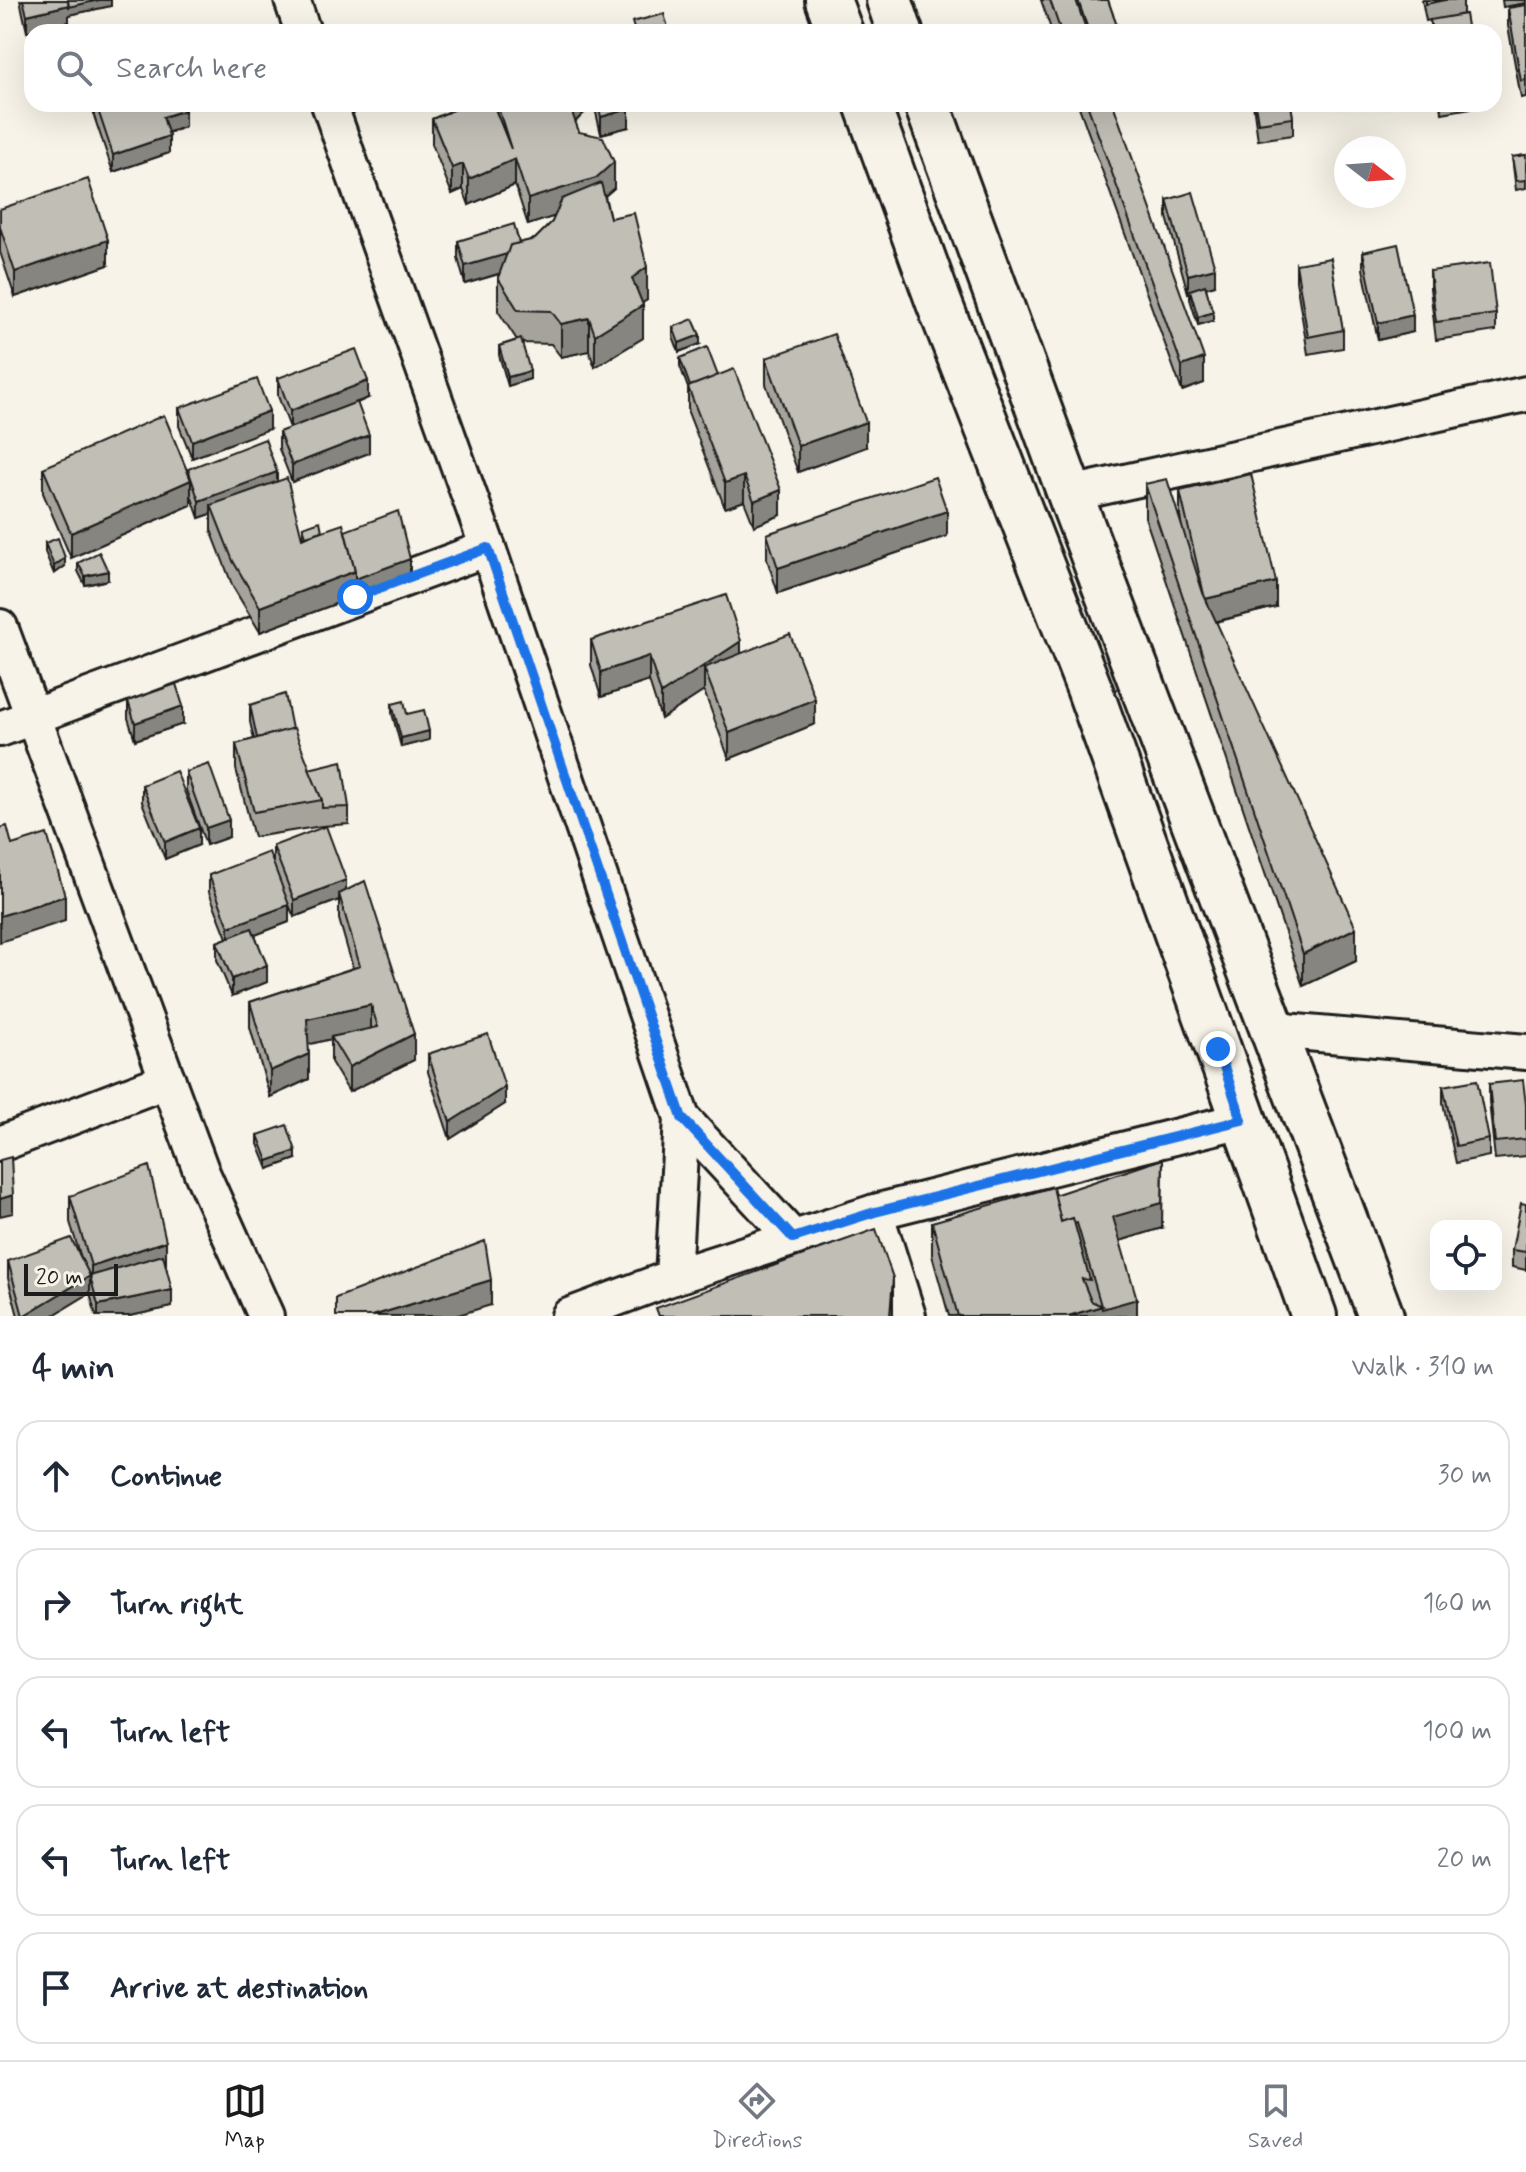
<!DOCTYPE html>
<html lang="en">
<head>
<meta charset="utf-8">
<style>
  :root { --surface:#fff; --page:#f2f2f3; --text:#1f2937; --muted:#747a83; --line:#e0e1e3; --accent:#1c1c1c }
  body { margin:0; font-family:Mynerve,sans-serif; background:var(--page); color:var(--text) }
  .controls { position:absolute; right:24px; bottom:24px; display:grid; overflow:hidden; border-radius:16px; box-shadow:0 8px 32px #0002 }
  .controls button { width:72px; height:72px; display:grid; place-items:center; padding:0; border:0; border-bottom:2px solid var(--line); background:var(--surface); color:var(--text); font:40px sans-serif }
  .compass { position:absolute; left:1334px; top:136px; width:72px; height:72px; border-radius:50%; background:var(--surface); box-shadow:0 8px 32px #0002; rotate:107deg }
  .scale { position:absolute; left:24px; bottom:20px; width:94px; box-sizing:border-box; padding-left:8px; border:4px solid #1c1c1c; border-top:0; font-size:22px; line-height:28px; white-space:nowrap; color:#1c1c1c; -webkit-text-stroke:6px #f7f3e8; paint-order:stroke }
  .stop { position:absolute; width:24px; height:24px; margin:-18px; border:6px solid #1a73e8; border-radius:50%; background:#fff }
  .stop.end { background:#1a73e8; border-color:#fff; box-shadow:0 2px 8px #0008 }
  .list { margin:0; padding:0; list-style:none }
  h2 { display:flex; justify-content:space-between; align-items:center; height:104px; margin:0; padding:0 32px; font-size:34px }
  h2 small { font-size:26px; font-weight:400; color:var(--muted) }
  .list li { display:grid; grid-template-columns:52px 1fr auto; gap:24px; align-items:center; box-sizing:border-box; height:112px; margin:0 16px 16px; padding:0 16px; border:2px solid var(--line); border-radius:24px }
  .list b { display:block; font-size:30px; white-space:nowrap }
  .list em { font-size:26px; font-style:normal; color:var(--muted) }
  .icon { flex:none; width:44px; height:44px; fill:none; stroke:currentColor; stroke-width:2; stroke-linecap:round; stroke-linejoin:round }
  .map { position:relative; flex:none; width:1526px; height:1316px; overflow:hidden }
  .search { position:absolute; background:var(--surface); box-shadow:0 8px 32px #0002; left:24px; right:24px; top:24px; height:88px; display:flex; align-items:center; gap:20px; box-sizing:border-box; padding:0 28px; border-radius:24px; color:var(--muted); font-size:30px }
  .sheet { height:744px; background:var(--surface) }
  nav { display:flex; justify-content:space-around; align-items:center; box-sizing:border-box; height:112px; border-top:2px solid var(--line); background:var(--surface); font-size:22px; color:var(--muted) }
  nav a { display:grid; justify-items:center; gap:4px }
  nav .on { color:var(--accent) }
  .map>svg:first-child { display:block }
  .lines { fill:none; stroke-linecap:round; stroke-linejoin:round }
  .street-casing { stroke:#1c1c1c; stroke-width:40 }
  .secondary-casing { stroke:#1c1c1c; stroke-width:50 }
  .street { stroke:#f7f3e8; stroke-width:34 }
  .secondary { stroke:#f7f3e8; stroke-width:44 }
  .wall { fill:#a5a39c; stroke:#1c1c1c; stroke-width:2 }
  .shaded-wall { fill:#86857f; stroke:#1c1c1c; stroke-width:2 }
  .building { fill:#c0beb5; stroke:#1c1c1c; stroke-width:2 }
  .route { stroke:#1a73e8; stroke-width:10 }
</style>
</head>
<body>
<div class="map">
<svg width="1526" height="1316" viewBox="0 0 1526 1316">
  <rect width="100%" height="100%" fill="#f7f3e8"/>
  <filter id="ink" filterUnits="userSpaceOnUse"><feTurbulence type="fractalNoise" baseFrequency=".0125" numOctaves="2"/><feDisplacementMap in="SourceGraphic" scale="16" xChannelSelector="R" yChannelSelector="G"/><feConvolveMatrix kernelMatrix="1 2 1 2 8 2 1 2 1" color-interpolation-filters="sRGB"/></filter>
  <g filter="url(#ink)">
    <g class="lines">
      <defs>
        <g id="street">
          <polyline points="292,0 303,32"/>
          <polyline points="329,104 488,548 682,1118 673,1277"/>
          <polyline points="1070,494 1526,394"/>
          <polyline points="0,627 202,1173 266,1316"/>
          <polyline points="0,729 488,548"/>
          <polyline points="1273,1030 1526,1052"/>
          <polyline points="682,1118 793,1238"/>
          <polyline points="0,1144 168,1080"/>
          <polyline points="875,1212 908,1316"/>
          <polyline points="569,1316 673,1277 875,1212 1242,1120"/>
        </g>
        <g id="secondary">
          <polyline points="828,0 840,32"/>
          <polyline points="889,0 900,32"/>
          <polyline points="867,104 939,303 1089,688 1314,1316"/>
          <polyline points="927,104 1070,494 1381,1316"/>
        </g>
      </defs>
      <use href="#street" class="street-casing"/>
      <use href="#secondary" class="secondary-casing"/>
      <use href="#street" class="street"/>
      <use href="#secondary" class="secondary"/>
    </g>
    <g class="wall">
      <polygon points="20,0 111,0 111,6 69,15 69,22 27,32"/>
      <polygon points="1041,0 1108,0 1119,32 1052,32"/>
      <polygon points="1422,0 1463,0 1463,14 1468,32 1430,32 1430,20 1426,21"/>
      <polygon points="1502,0 1526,0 1526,3 1503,7"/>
      <polygon points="1526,5 1526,97 1521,98 1508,26 1508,8"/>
      <polygon points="94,104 183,104 185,127 168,133 169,153 113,172 94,116"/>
      <polygon points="453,104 585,104 585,112 575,122 579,132 614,188 605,196 610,218 647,300 642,303 643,338 595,367 589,351 561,357 551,344 522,343 530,379 508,386 499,355 499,346 517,340 498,311 498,278 499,274 465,284 458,258 458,241 519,243 535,239 552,222 555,216 528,225 515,185 469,205 463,189 452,194 432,144 432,119 453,110"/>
      <polygon points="594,104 628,104 629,127 601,134"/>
      <polygon points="1078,104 1113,104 1204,383 1182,391"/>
      <polygon points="1253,104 1291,104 1293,118 1293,135 1258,140"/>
      <polygon points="1441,104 1477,104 1477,107 1442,113"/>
      <polygon points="1526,155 1526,188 1516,190 1512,157"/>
      <polygon points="1167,200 1215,285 1206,287 1213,321 1198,325 1190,299 1190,292 1188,293 1167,217"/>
      <polygon points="0,209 108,265 15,297 0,252"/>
      <polygon points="1363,252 1413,332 1378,340 1363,269"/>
      <polygon points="1296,264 1343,330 1343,348 1308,354 1296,281"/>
      <polygon points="1430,271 1496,314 1496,331 1436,340 1430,288"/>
      <polygon points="673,327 700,344 679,352 673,336"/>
      <polygon points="680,358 718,375 781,515 754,526 744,501 725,508 688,412 688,388 680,366"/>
      <polygon points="766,358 866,447 798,472 766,384"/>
      <polygon points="278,378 368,398 357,403 369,453 292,482 279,449 279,432 290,428 278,396"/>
      <polygon points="179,408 269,429 192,458 179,426"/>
      <polygon points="43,468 188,472 277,481 302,538 303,537 303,527 322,531 345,531 410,576 260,632 233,587 211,530 211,514 199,518 191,495 191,505 71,558 43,493"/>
      <polygon points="1145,484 1182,528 1180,516 1180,491 1276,607 1216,622 1356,961 1303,986 1145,517"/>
      <polygon points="767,534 947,536 778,593 767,559"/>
      <polygon points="45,543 65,566 54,574 45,552"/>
      <polygon points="78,563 108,580 85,585 78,571"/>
      <polygon points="591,640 741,653 815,724 729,759 704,691 661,719 649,681 601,697 591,665"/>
      <polygon points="128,701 183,724 135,740 128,718"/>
      <polygon points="392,704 407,714 429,740 401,747 392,713"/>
      <polygon points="250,705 292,729 309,769 349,807 349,824 322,826 254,837 236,769 236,744 254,739 250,722"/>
      <polygon points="186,772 229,837 206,845 186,790"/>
      <polygon points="142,785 199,845 165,859 142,802"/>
      <polygon points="273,846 346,890 414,1060 349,1092 331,1062 331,1039 308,1044 309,1079 270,1097 250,1027 250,1002 353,968 339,919 339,900 294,917 289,905 289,922 255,935 267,982 232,996 217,960 217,942 227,938 209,892 209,875 273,863"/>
      <polygon points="428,1054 505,1104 450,1139 428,1072"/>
      <polygon points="1489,1084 1526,1105 1526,1156 1495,1159 1489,1101"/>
      <polygon points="1443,1086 1489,1139 1489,1156 1456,1163 1443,1103"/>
      <polygon points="258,1135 296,1159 268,1169 258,1144"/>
      <polygon points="1054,1195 1162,1228 1120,1241 1137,1316 949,1316 932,1255 932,1222"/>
      <polygon points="70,1196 166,1266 172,1307 130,1316 96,1316 90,1293 52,1316 18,1316 8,1278 8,1261 81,1258 70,1222"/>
      <polygon points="1526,1204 1526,1270 1512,1267 1512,1250"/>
    </g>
    <g class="shaded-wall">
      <polygon points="99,0 111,0 111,6 69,15 69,22 27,32 27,15 69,5"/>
      <polygon points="569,104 585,104 585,112 569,128"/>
      <polygon points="629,109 629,127 601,134 601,117"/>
      <polygon points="185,110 185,127 163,134 163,117"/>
      <polygon points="169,136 169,153 113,172 113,155"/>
      <polygon points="515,159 515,185 469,205 469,179"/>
      <polygon points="614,162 614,188 596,203 528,225 528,199"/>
      <polygon points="463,164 463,189 452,194 452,168"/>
      <polygon points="108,240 108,265 15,297 15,272"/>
      <polygon points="521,250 521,267 465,284 465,266"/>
      <polygon points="647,267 647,300 632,310 632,278"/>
      <polygon points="1215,268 1215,285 1188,293 1188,275"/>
      <polygon points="643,305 643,338 595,367 595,335"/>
      <polygon points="1213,312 1213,321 1198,325 1198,317"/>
      <polygon points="1413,315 1413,332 1378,340 1378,323"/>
      <polygon points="589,318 589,351 561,357 561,324"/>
      <polygon points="700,335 700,344 679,352 679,343"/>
      <polygon points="1204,358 1204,383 1182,391 1182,366"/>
      <polygon points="530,371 530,379 508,386 508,377"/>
      <polygon points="368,381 368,398 290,428 290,411"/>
      <polygon points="269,411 269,429 192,458 192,441"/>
      <polygon points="866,422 866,447 798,472 798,446"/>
      <polygon points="369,435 369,453 292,482 292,465"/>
      <polygon points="277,472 277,489 211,505 211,514 199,518 199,501"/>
      <polygon points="744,476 744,501 725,508 725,483"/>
      <polygon points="191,480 191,505 71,558 71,533"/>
      <polygon points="781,490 781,515 754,526 754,501"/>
      <polygon points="947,511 947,536 778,593 778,568"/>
      <polygon points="65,558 65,566 54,574 54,566"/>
      <polygon points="410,559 410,576 260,632 260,607 355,571"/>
      <polygon points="108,571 108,580 85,585 85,576"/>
      <polygon points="1276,582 1276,607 1205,624 1205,599"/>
      <polygon points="741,641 741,666 704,668 704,691 661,719 661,694"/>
      <polygon points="649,656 649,681 601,697 601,672"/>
      <polygon points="815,699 815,724 729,759 729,733"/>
      <polygon points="183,706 183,724 135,740 135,723"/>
      <polygon points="429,731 429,740 401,747 401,738"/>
      <polygon points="229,820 229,837 206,845 206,828"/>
      <polygon points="199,828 199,845 165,859 165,842"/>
      <polygon points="346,880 346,897 339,894 339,900 294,917 294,900"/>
      <polygon points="65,896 65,921 0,942 0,916"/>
      <polygon points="289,905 289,922 229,945 229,927"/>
      <polygon points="1356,928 1356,961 1303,986 1303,954"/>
      <polygon points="267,965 267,982 232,996 232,979"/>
      <polygon points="371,1005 371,1030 331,1037 331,1039 307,1045 307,1019"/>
      <polygon points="414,1034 414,1060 349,1092 349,1067"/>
      <polygon points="309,1054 309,1079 270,1097 270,1071"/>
      <polygon points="505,1087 505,1104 450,1139 450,1122"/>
      <polygon points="296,1151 296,1159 268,1169 268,1161"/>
      <polygon points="1163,1159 1162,1228 1113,1243 1113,1217"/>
      <polygon points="13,1195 13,1213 0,1216 0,1199"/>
      <polygon points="166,1241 166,1266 91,1279 91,1266"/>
      <polygon points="90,1276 90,1293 52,1316 23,1316"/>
      <polygon points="893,1278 893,1316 890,1316"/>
      <polygon points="491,1280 491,1305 455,1316 372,1316"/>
      <polygon points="172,1290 172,1307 130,1316 98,1316 98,1305"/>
      <polygon points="1137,1299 1137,1316 1068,1316 1102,1306"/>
    </g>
    <g class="building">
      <polygon points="23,0 68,0 69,5 27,15"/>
      <polygon points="68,0 99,0 69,7"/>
      <polygon points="1050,0 1076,0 1087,32 1061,32"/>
      <polygon points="1078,0 1108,0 1119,32 1089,32"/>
      <polygon points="1426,0 1445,0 1426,4"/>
      <polygon points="1526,5 1526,80 1521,81 1508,8"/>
      <polygon points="664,14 669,31 635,32 632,22"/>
      <polygon points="1465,14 1468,32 1432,32 1430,20"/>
      <polygon points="96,104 183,104 185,110 163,117 169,136 113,155"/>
      <polygon points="456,104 493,104 511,149 497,104 569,104 579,132 603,137 614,162 596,178 528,199 515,159 469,179 463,164 452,168 432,119 458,108"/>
      <polygon points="598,104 628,104 629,109 601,117"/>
      <polygon points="1087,104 1113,104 1204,358 1182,366"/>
      <polygon points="1255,104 1291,104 1293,118 1258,123"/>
      <polygon points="1526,155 1526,180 1516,181 1512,157"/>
      <polygon points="88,179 108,240 15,272 0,227 0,209"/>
      <polygon points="601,183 610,218 634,213 647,267 632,278 643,305 595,335 589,318 561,324 551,311 518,310 498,278 510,245 535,239 552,222 562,199"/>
      <polygon points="1193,192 1215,268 1188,275 1167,200"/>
      <polygon points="514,224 519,243 510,245 507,254 465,266 458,241"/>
      <polygon points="1398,244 1413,315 1378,323 1363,252"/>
      <polygon points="1331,258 1343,330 1308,337 1296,264"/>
      <polygon points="1490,263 1496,314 1436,322 1430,271"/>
      <polygon points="1205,285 1213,312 1198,317 1190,290"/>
      <polygon points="693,319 700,335 679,343 673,327"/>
      <polygon points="834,334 866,422 798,446 766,358"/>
      <polygon points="521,339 530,371 508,377 499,346"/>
      <polygon points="707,347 718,376 690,386 680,358"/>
      <polygon points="356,349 368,381 290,411 278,378"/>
      <polygon points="734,369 781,490 754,501 744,476 725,483 688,387"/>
      <polygon points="257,379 269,411 192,441 179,408"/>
      <polygon points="357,402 369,435 292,465 279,432"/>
      <polygon points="164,415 191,480 71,533 43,468"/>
      <polygon points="265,439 277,472 199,501 188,469"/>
      <polygon points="1251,474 1276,582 1205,599 1180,491"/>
      <polygon points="935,477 947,511 778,568 767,534"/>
      <polygon points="287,478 302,538 343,524 355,571 260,607 233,561 211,505"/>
      <polygon points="1167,479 1203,593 1356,928 1303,954 1145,484"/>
      <polygon points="398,511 410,559 355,579 355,571 345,531"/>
      <polygon points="320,521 322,531 306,536 303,527"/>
      <polygon points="58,538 65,558 54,566 45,543"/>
      <polygon points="99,552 108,571 85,576 78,563"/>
      <polygon points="726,595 741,641 661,694 649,656 601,672 591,640"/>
      <polygon points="790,634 815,699 729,733 704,668"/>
      <polygon points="176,684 183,706 135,723 128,701"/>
      <polygon points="285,694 292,729 257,738 250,705"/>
      <polygon points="404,701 407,714 424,710 429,731 401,738 392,704"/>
      <polygon points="294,728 322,800 254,812 236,744"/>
      <polygon points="342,761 349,807 322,808 322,800 309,769"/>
      <polygon points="209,764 229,820 206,828 186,772"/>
      <polygon points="176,771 199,828 165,842 142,785"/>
      <polygon points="7,826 12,845 47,834 65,896 0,916 0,828"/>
      <polygon points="326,826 346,880 294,900 273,846"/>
      <polygon points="269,852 289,905 229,927 209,875"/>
      <polygon points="365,881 414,1034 349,1067 331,1037 378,1027 371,1005 307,1019 309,1054 270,1071 250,1002 360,966 339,894"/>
      <polygon points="252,928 267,965 232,979 217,942"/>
      <polygon points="488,1034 505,1087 450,1122 428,1054"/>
      <polygon points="1477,1080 1489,1139 1456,1146 1443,1086"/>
      <polygon points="1523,1080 1526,1105 1526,1139 1495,1142 1489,1084"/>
      <polygon points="287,1125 296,1151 268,1161 258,1135"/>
      <polygon points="11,1157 13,1195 0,1199 0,1160"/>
      <polygon points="1163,1159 1162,1203 1113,1217 1137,1299 1102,1309 1077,1223 1074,1224 1073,1218 1061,1222 1054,1195"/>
      <polygon points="149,1166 166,1241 91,1266 70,1196"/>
      <polygon points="1053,1187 1061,1222 1073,1218 1090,1280 1082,1279 1091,1301 1102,1306 1068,1316 958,1316 932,1222"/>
      <polygon points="1521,1203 1526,1204 1526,1252 1512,1250"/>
      <polygon points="876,1229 893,1278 890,1316 659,1316 656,1308"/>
      <polygon points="71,1238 90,1276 23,1316 8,1261"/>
      <polygon points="485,1241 491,1280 372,1316 336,1316 336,1298"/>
      <polygon points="163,1255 172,1290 98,1305 90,1276"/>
    </g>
  </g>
  <g class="lines" filter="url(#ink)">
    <polyline class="route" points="355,597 488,548 682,1118 793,1238 875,1212 1242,1120 1218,1049"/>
  </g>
</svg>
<div class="controls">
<button><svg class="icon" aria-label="locate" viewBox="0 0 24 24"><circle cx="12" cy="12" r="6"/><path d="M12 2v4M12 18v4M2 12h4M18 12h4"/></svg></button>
</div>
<svg class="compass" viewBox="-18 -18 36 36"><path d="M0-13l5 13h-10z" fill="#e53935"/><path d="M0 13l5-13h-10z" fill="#747a83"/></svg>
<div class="scale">20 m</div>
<div class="stop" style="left:355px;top:597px"></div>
<div class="stop end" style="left:1218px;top:1049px"></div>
<div class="search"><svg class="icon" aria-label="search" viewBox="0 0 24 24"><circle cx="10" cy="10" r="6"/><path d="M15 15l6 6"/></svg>Search here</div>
</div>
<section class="sheet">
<h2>4 min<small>Walk · 310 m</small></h2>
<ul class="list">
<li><svg class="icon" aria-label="ahead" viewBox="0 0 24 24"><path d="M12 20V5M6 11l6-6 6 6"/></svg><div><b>Continue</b></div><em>30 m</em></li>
<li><svg class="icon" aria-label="right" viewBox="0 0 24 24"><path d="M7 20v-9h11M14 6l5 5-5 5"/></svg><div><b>Turn right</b></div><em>160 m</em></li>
<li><svg class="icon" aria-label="left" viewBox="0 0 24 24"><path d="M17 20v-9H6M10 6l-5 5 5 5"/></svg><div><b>Turn left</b></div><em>100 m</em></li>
<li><svg class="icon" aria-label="left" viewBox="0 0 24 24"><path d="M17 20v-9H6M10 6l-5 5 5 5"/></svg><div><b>Turn left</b></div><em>20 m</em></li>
<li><svg class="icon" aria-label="arrive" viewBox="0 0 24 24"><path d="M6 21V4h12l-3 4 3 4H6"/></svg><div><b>Arrive at destination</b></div></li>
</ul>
</section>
<nav>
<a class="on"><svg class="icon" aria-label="map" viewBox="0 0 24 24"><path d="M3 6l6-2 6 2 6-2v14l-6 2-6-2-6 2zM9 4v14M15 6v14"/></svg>Map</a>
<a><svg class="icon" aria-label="directions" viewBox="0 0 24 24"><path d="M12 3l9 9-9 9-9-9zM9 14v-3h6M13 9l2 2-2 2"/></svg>Directions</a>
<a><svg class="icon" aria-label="saved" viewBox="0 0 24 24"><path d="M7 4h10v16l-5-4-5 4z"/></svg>Saved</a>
</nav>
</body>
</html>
